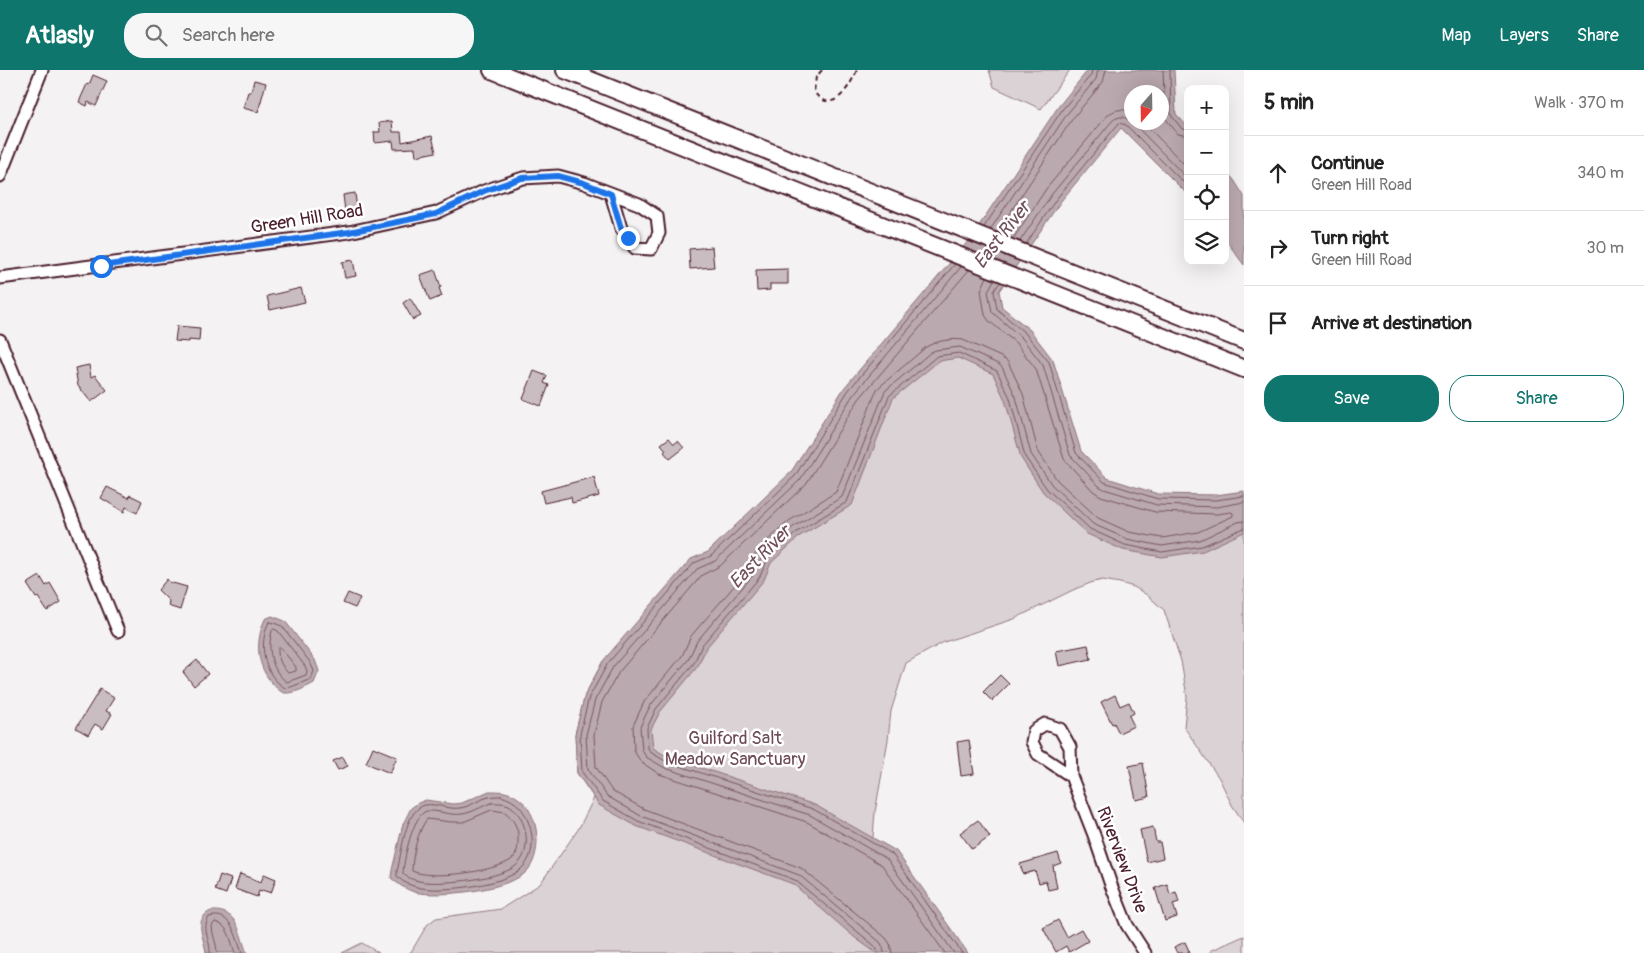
<!DOCTYPE html>
<html lang="en">
<head>
<meta charset="utf-8">
<style>
  :root { --surface:#fff; --page:#f6f6f6; --text:#222; --muted:#767676; --line:#e0e0e0; --accent:#0f766e }
  body { margin:0; font-family:Pangolin,sans-serif; background:var(--page); color:var(--text) }
  .controls { position:absolute; right:15px; top:15px; display:grid; overflow:hidden; border-radius:10px; box-shadow:0 5px 20px #0002 }
  .controls button { width:45px; height:45px; display:grid; place-items:center; padding:0; border:0; border-bottom:1px solid var(--line); background:var(--surface); color:var(--text); font:25px sans-serif }
  .compass { position:absolute; left:1124px; top:15px; width:45px; height:45px; border-radius:50%; background:var(--surface); box-shadow:0 5px 20px #0002; rotate:200deg }
  .stop { position:absolute; width:15px; height:15px; margin:-11px; border:4px solid #1a73e8; border-radius:50%; background:#fff }
  .stop.end { background:#1a73e8; border-color:#fff; box-shadow:0 1px 5px #0008 }
  .list { margin:0; padding:0; list-style:none }
  h2 { display:flex; justify-content:space-between; align-items:center; height:65px; margin:0; padding:0 20px; font-size:21px }
  h2 small { font-size:16px; font-weight:400; color:var(--muted) }
  .list li { display:grid; grid-template-columns:32px 1fr auto; gap:15px; align-items:center; box-sizing:border-box; height:75px; padding:0 20px; border-top:1px solid var(--line) }
  .list b { display:block; font-size:19px; white-space:nowrap }
  .list p { margin:0; font-size:16px; white-space:nowrap; color:var(--muted) }
  .list em { font-size:16px; font-style:normal; color:var(--muted) }
  .actions { display:flex; gap:10px; padding:15px 20px }
  .actions a { flex:1; padding:11px 0; border:1px solid var(--accent); border-radius:20px; text-align:center; font-size:18px; color:var(--accent) }
  .actions .main { background:var(--accent); color:#fff }
  .icon { flex:none; width:28px; height:28px; fill:none; stroke:currentColor; stroke-width:2; stroke-linecap:round; stroke-linejoin:round }
  .map { position:relative; flex:none; width:1244px; height:883px; overflow:hidden }
  header { display:flex; align-items:center; gap:30px; box-sizing:border-box; height:70px; padding:0 25px; background:var(--accent); color:#fff }
  header strong { font-size:24px }
  nav { display:flex; gap:28px; margin-inline-start:auto; font-size:18px }
  .search { width:350px; height:45px; background:var(--page); display:flex; align-items:center; gap:12px; box-sizing:border-box; padding:0 18px; border-radius:20px; color:var(--muted); font-size:19px }
  main { display:flex }
  aside { flex:1; background:var(--surface) }
  .map>svg:first-child { display:block }
  .green { fill:#dbd2d5; stroke:#927880 }
  .water { fill:#baa9ae; stroke:#8d727a; fill-rule:evenodd }
  .lines { fill:none; stroke-linecap:round; stroke-linejoin:round }
  .shore { stroke:#77565f; stroke-width:1 }
  .building { fill:#cabdc1; stroke:#4a1f2b }
  .minor-casing { stroke:#4a1f2b; stroke-width:15 }
  .highway-casing { stroke:#4a1f2b; stroke-width:20 }
  .path { stroke:#4a1f2b; stroke-width:2; stroke-dasharray:5 4; stroke-linecap:butt }
  .minor { stroke:#fff; stroke-width:11 }
  .highway { stroke:#fff; stroke-width:16 }
  .route { stroke:#1a73e8; stroke-width:6 }
  .labels { text-anchor:middle; dominant-baseline:central; stroke-width:5; stroke-linejoin:round; paint-order:stroke }
  .street-label { font-size:18px; fill:#4a1f2b; stroke:#fff }
  .park-label { font-size:18px; fill:#6e4c56; stroke:#fff }
  .water-label { font-size:19px; font-style:italic; fill:#714f59; stroke:#fff }
</style>
</head>
<body>
<header>
<strong>Atlasly</strong>
<div class="search"><svg class="icon" aria-label="search" viewBox="0 0 24 24"><circle cx="10" cy="10" r="6"/><path d="M15 15l6 6"/></svg>Search here</div>
<nav><a>Map</a><a>Layers</a><a>Share</a></nav>
</header>
<main>
<div class="map">
<svg width="1244" height="883" viewBox="0 0 1244 883">
  <rect width="100%" height="100%" fill="#f4f2f2"/>
  <filter id="ink" filterUnits="userSpaceOnUse"><feTurbulence type="fractalNoise" baseFrequency=".02" numOctaves="2"/><feDisplacementMap in="SourceGraphic" scale="10" xChannelSelector="R" yChannelSelector="G"/><feConvolveMatrix kernelMatrix="1 2 1 2 8 2 1 2 1" color-interpolation-filters="sRGB"/></filter>
  <g filter="url(#ink)">
    <g class="green">
      <polygon points="989,0 1070,0 1041,39 994,17"/>
      <polygon points="938,238 1112,438 1244,423 1244,753 1232,735 1219,708 1184,657 1187,627 1181,591 1164,540 1147,525 1134,517 1120,513 1103,510 1093,512 1073,520 1014,549 944,572 906,593 891,641 888,670 875,742 872,779 881,883 409,883 411,882 427,855 436,848 501,839 540,814 579,758 594,728 577,703 575,664 585,625 603,591 775,449"/>
      <polygon points="1244,866 1244,883 1211,883 1210,881"/>
      <polygon points="362,873 379,883 342,883"/>
    </g>
    <g class="water">
      <path d="M1088,0H1174L1176,44L1188,57V125L1121,58L1061,131L999,221L1002,237L1030,260L1053,290L1081,381L1107,408L1158,424L1216,425L1244,421V462L1203,481L1162,487L1123,480L1087,464L1043,422L1021,388L1005,330L993,304L958,288L939,291L893,328L852,435L800,466L771,493L764,510L706,578L698,596L660,642L651,659L653,678L668,687L815,735L896,781L968,883H876L854,867L793,814L636,756L599,735L577,703L575,664L585,625L603,591L691,489L708,482L791,402L844,318L970,169L1058,37ZM1132,22H1162V52H1132Z"/>
      <polygon points="1225,100 1234,110 1244,126 1244,195 1225,169"/>
      <path d="M272,546L285,551L315,590L319,601L314,613C307,617 294,624 285,623C280,622 276,618 273,614C256,596 255,571 265,549Z"/>
      <path d="M489,721C499,721 509,721 518,728C539,742 543,781 528,800C512,820 438,828 414,822C405,819 398,814 391,808L392,800L403,754L411,738L418,733L426,730L453,734L462,733Z"/>
      <path d="M211,841C239,839 239,864 247,883H206C205,870 192,849 211,841Z"/>
    </g>
    <g class="lines">
      <g class="shore">
        <polyline points="1163,0 1165,48 1178,64 1188,66"/>
        <polyline points="1170,0 1171,45 1182,59 1188,60"/>
        <polyline points="1132,52 1188,109"/>
        <polyline points="1143,52 1188,98"/>
        <polyline points="984,157 1062,40 1091,5 1092,0"/>
        <polyline points="990,160 1067,44 1096,9 1098,0"/>
        <polyline points="997,162 1073,48 1103,12 1106,0"/>
        <path d="M1013,169L1046,119L1107,46C1114,39 1122,38 1132,42"/>
        <path d="M1020,171L1052,124L1112,51C1119,45 1125,46 1132,52"/>
        <polyline points="1026,174 1057,128 1119,53 1126,55 1188,117"/>
        <polyline points="994,210 988,221 992,242 1022,268 1043,295 1070,385 1099,416 1104,419 1157,435 1217,437 1244,432"/>
        <polyline points="1000,212 994,221 997,239 1026,264 1049,292 1076,383 1104,412 1158,429 1216,430 1244,426"/>
        <path d="M269,552H271L282,556L310,592L314,601L311,609L291,617L285,618C263,605 258,573 269,552Z"/>
        <path d="M274,559L278,561L305,596L307,601L306,605L287,612C271,601 267,579 272,561Z"/>
        <path d="M280,577L296,597V601L288,603C282,597 277,588 278,578Z"/>
        <path d="M501,726C517,731 524,739 529,754C534,768 534,785 523,797C508,815 443,822 421,818C412,816 403,813 397,806V801C402,784 404,740 425,735C437,733 449,740 460,738C470,737 479,729 489,727C493,726 497,726 501,726Z"/>
        <path d="M491,733C498,733 507,732 513,738C527,751 532,779 518,794C503,809 445,814 425,812C417,811 409,809 403,804C403,792 413,743 427,741C439,740 450,746 462,744C472,743 482,736 491,733Z"/>
        <path d="M492,740L505,742C513,748 519,759 518,769C518,776 518,785 511,790C493,802 431,810 412,801C412,786 418,760 427,749L451,752H463Z"/>
        <path d="M210,883C211,870 201,860 209,847C232,840 236,868 242,883"/>
        <path d="M217,883C217,873 212,865 212,856L215,852C230,856 230,870 235,883"/>
        <polyline points="878,883 876,877 795,810 638,751 603,731 582,702 580,664 589,627 596,615 608,593 694,493 711,486 795,406 848,321 955,194"/>
        <polyline points="884,883 883,877 880,872 799,805 641,746 607,726 588,699 586,665 595,630 613,597 697,499 715,491 800,410 853,325 961,197"/>
        <polyline points="892,883 890,874 886,868 801,798 644,739 612,721 596,697 594,665 602,632 619,602 702,505 720,496 806,414 859,329 969,200"/>
        <path d="M945,883L882,795L807,752L659,704L641,692L634,681L633,656L644,632L682,586L691,566L748,500L758,479L789,451L836,422L877,319L926,277C936,271 952,268 963,270L1001,287L1008,292L1023,324L1038,381L1057,410L1098,448L1129,462L1162,468L1198,462L1233,446V443L1231,442L1217,444L1155,442L1101,426L1093,421L1064,389L1036,299L1016,273L989,251L985,245L981,220L987,207"/>
        <polyline points="954,883 887,789 810,745 665,698 646,687 642,680 640,657 650,636 688,590 697,571 754,504 763,485 793,457 842,427 885,321 931,282 936,280 960,277 998,294 1002,297 1016,327 1031,384 1052,415 1093,454 1127,469 1162,476 1200,470 1238,452 1244,451"/>
        <polyline points="962,883 892,784 813,739 667,692 650,682 648,678 647,658 656,639 694,593 702,575 759,508 768,489 797,462 847,432 889,326 937,286 959,283 997,301 1010,328 1025,387 1047,419 1090,459 1125,475 1162,482 1202,476 1244,458"/>
      </g>
    </g>
    <g class="building">
      <polygon points="93,5 107,11 96,36 88,32 87,36 79,32 87,14 89,15"/>
      <polygon points="254,10 266,13 258,42 243,38 248,22 251,22"/>
      <polygon points="392,51 393,62 401,62 402,72 432,66 436,82 416,86 415,78 394,79 393,71 375,73 374,62 380,62 379,53"/>
      <polygon points="355,123 357,140 345,141 343,125"/>
      <polygon points="712,177 714,197 690,199 689,179"/>
      <polygon points="353,190 356,206 345,208 342,192"/>
      <polygon points="788,199 788,214 770,214 770,220 757,221 756,200"/>
      <polygon points="435,200 441,217 439,218 442,226 430,231 420,205"/>
      <polygon points="301,218 305,232 270,240 267,226"/>
      <polygon points="410,228 421,246 413,250 403,233"/>
      <polygon points="177,256 200,258 199,271 189,270 189,272 175,271"/>
      <polygon points="89,295 91,307 95,305 107,320 91,332 78,316 75,298"/>
      <polygon points="534,301 547,306 544,313 549,315 541,336 523,329"/>
      <polygon points="669,368 674,374 678,371 684,378 670,389 664,382 666,380 661,374"/>
      <polygon points="594,407 599,426 572,433 571,427 544,433 541,421"/>
      <polygon points="107,417 129,428 130,425 142,431 137,443 126,437 124,442 101,428"/>
      <polygon points="40,506 46,516 50,513 61,532 47,541 38,527 36,528 27,514"/>
      <polygon points="167,509 169,512 187,517 180,540 168,536 169,531 158,520"/>
      <polygon points="348,523 360,528 355,538 343,533"/>
      <polygon points="1088,575 1091,589 1059,596 1056,581"/>
      <polygon points="197,590 208,604 194,616 183,602"/>
      <polygon points="1000,605 1009,614 992,631 983,622"/>
      <polygon points="100,619 114,628 106,641 112,644 103,659 95,654 88,665 76,658"/>
      <polygon points="1115,625 1120,636 1129,632 1134,643 1129,646 1134,656 1119,663 1114,653 1112,654 1101,632"/>
      <polygon points="969,670 974,704 961,706 957,672"/>
      <polygon points="373,677 397,687 390,703 366,693"/>
      <polygon points="343,687 348,696 338,700 333,691"/>
      <polygon points="1143,693 1149,727 1136,730 1129,696"/>
      <polygon points="978,750 990,767 972,779 960,763"/>
      <polygon points="1153,757 1156,772 1160,772 1163,788 1147,792 1140,760"/>
      <polygon points="1058,783 1061,793 1053,796 1057,818 1048,820 1046,811 1039,813 1035,801 1023,804 1020,794"/>
      <polygon points="240,804 261,812 264,804 276,809 271,823 262,820 262,822 259,821 257,827 235,819"/>
      <polygon points="220,805 231,809 226,824 215,820"/>
      <polygon points="1167,814 1170,824 1176,822 1179,832 1173,834 1177,847 1165,851 1155,818"/>
      <polygon points="1058,850 1067,867 1081,859 1088,871 1069,882 1066,876 1056,882 1043,858"/>
      <polygon points="1185,872 1190,883 1177,883 1174,877"/>
    </g>
    <g class="lines">
      <defs>
        <g id="minor">
          <polyline points="0,106 42,0"/>
          <polyline points="0,208 349,162 436,143 484,121 523,108 558,106 584,113 639,134 657,146 659,163 651,179 635,178 621,158 611,124"/>
          <polyline points="0,270 118,561"/>
          <polyline points="1071,706 1038,684 1032,672 1034,661 1045,654 1060,659 1070,677 1071,706 1094,765 1111,815 1127,855 1145,883"/>
        </g>
        <g id="highway">
          <polyline points="492,0 1244,299"/>
          <polyline points="565,0 1244,271"/>
        </g>
      </defs>
      <use href="#minor" class="minor-casing"/>
      <use href="#highway" class="highway-casing"/>
      <path class="path" d="M822,0L816,7L814,22C833,47 850,16 857,0"/>
      <use href="#minor" class="minor"/>
      <use href="#highway" class="highway"/>
    </g>
  </g>
  <g class="lines" filter="url(#ink)">
    <polyline class="route" points="101,196 349,162 436,144 484,121 522,108 558,106 584,113 611,124 621,158 628,168"/>
  </g>
  <g class="labels">
    <g class="street-label">
      <text transform="translate(307 149) rotate(-9)">Green Hill Road</text>
      <text transform="translate(1122 790) rotate(69)">Riverview Drive</text>
    </g>
    <g class="park-label">
      <text x="735" y="668">Guilford Salt<tspan x="735" dy="21">Meadow Sanctuary</tspan></text>
    </g>
    <g class="water-label">
      <text transform="translate(1002 165) rotate(-52)">East River</text>
      <text transform="translate(760 487) rotate(-46)">East River</text>
    </g>
  </g>
</svg>
<div class="controls">
<button>+</button>
<button>−</button>
<button><svg class="icon" aria-label="locate" viewBox="0 0 24 24"><circle cx="12" cy="12" r="6"/><path d="M12 2v4M12 18v4M2 12h4M18 12h4"/></svg></button>
<button><svg class="icon" aria-label="layers" viewBox="0 0 24 24"><path d="M12 4l9 5-9 5-9-5zM3 14l9 5 9-5"/></svg></button>
</div>
<svg class="compass" viewBox="-18 -18 36 36"><path d="M0-13l5 13h-10z" fill="#e53935"/><path d="M0 13l5-13h-10z" fill="#767676"/></svg>
<div class="stop" style="left:101px;top:196px"></div>
<div class="stop end" style="left:628px;top:168px"></div>
</div>
<aside>
<h2>5 min<small>Walk · 370 m</small></h2>
<ul class="list">
<li><svg class="icon" aria-label="ahead" viewBox="0 0 24 24"><path d="M12 20V5M6 11l6-6 6 6"/></svg><div><b>Continue</b><p>Green Hill Road</p></div><em>340 m</em></li>
<li><svg class="icon" aria-label="right" viewBox="0 0 24 24"><path d="M7 20v-9h11M14 6l5 5-5 5"/></svg><div><b>Turn right</b><p>Green Hill Road</p></div><em>30 m</em></li>
<li><svg class="icon" aria-label="arrive" viewBox="0 0 24 24"><path d="M6 21V4h12l-3 4 3 4H6"/></svg><div><b>Arrive at destination</b></div></li>
</ul>
<div class="actions"><a class="main">Save</a><a>Share</a></div>
</aside>
</main>
</body>
</html>
